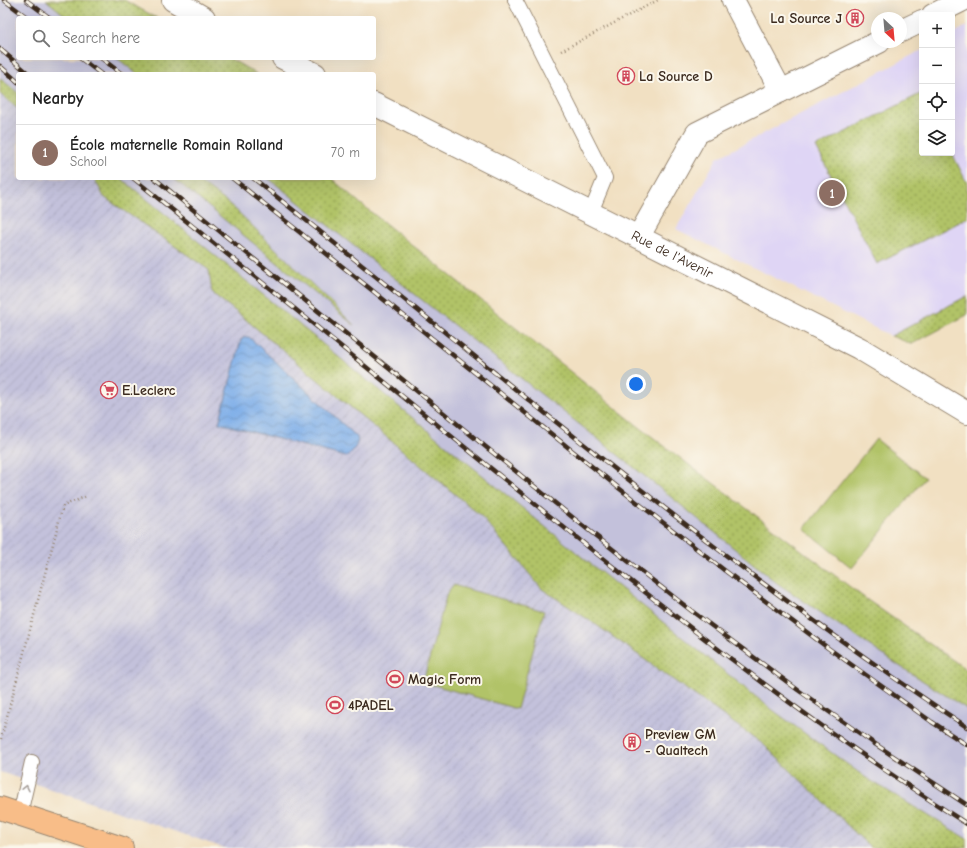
<!DOCTYPE html>
<html lang="en">
<head>
<meta charset="utf-8">
<style>
  :root { --surface:#fff; --page:#f2f2f2; --text:#222; --muted:#767676; --line:#e0e0e0; --accent:#1a73e8 }
  body { margin:0; font-family:"Comic Neue",sans-serif; background:var(--page); color:var(--text) }
  .controls { position:absolute; right:12px; top:12px; display:grid; overflow:hidden; border-radius:4px; box-shadow:0 4px 16px #0002 }
  .controls button { width:36px; height:36px; display:grid; place-items:center; padding:0; border:0; border-bottom:1px solid var(--line); background:var(--surface); color:var(--text); font:20px sans-serif }
  .compass { position:absolute; left:871px; top:12px; width:36px; height:36px; border-radius:50%; background:var(--surface); box-shadow:0 4px 16px #0002; rotate:154deg }
  .you { position:absolute; left:636px; top:384px; width:14px; height:14px; margin:-10px; border:3px solid #fff; border-radius:50%; background:#1a73e8; box-shadow:0 0 0 6px #1a73e833 }
  .badge { display:grid; place-items:center; width:26px; height:26px; border-radius:50%; background:var(--accent); color:#fff; font-size:13px; font-weight:700 }
  .pin { position:absolute; translate:-50% -50%; border:2px solid #fff; box-shadow:0 1px 4px #0006 }
  .list { margin:0; padding:0; list-style:none }
  h2 { display:flex; justify-content:space-between; align-items:center; height:52px; margin:0; padding:0 16px; font-size:17px }
  h2 small { font-size:13px; font-weight:400; color:var(--muted) }
  .list li { display:grid; grid-template-columns:26px 1fr auto; gap:12px; align-items:center; box-sizing:border-box; height:56px; padding:0 16px; border-top:1px solid var(--line) }
  .list b { display:block; font-size:15px; white-space:nowrap }
  .list p { margin:0; font-size:13px; white-space:nowrap; color:var(--muted) }
  .list em { font-size:13px; font-style:normal; color:var(--muted) }
  .icon { flex:none; width:22px; height:22px; fill:none; stroke:currentColor; stroke-width:2; stroke-linecap:round; stroke-linejoin:round }
  .map { position:relative; flex:none; width:967px; height:848px; overflow:hidden }
  .search { position:absolute; background:var(--surface); box-shadow:0 4px 16px #0002; left:16px; top:16px; width:360px; height:44px; display:flex; align-items:center; gap:10px; box-sizing:border-box; padding:0 14px; border-radius:4px; color:var(--muted); font-size:15px }
  .panel { position:absolute; background:var(--surface); box-shadow:0 4px 16px #0002; left:16px; top:72px; width:360px; height:108px; border-radius:4px }
  .map>svg:first-child { display:block }
  .built { fill:#dfd5f5 }
  .industrial { fill:url(#industrial-furrows) }
  .railway { fill:#c3c1db }
  .green { fill:url(#green-dots); stroke:#767642 }
  .pitch { fill:#b1c367; stroke:#767642 }
  .water { fill:url(#water-waves); stroke:#5c6c84 }
  .lines { fill:none; stroke-linecap:round; stroke-linejoin:round }
  .service-casing { stroke:#968570; stroke-width:16 }
  .minor-casing { stroke:#968570; stroke-width:24 }
  .primary-casing { stroke:#968570; stroke-width:24 }
  .path { stroke:#968570; stroke-width:2.5; stroke-dasharray:1 3; stroke-linecap:butt }
  .service { stroke:#fff; stroke-width:14 }
  .minor { stroke:#fff; stroke-width:22 }
  .primary { stroke:#f8bd88; stroke-width:22 }
  .rail-casing { stroke:#3b2a1e; stroke-width:4.5 }
  .rail { stroke:#fbf7ec; stroke-width:3; stroke-dasharray:9; stroke-linecap:butt }
  .oneway { stroke:#a79f9a }
  .labels { text-anchor:middle; dominant-baseline:central; stroke-width:4; stroke-linejoin:round; paint-order:stroke }
  .poi-label { font-size:14px; font-weight:bold; fill:#3b2a1e; stroke:#fbf7ec; text-anchor:start }
  .street-label { font-size:14px; fill:#3b2a1e; stroke:#fbf7ec }
</style>
</head>
<body>
<div class="map">
<svg width="967" height="848" viewBox="0 0 967 848">
  <defs>
    <pattern id="industrial-furrows" width="10" height="10" patternUnits="userSpaceOnUse"><rect width="10" height="10" fill="#c3c1db"/><path d="M-1 1l2-2M0 10L10 0M9 11l2-2" fill="none" stroke="#a8a6bc"/></pattern>
    <pattern id="green-dots" width="8" height="8" patternUnits="userSpaceOnUse"><rect width="8" height="8" fill="#b1c367"/><path d="M2 2h.1M6 6h.1" fill="none" stroke="#919f54" stroke-width="1.8" stroke-linecap="round"/></pattern>
    <pattern id="water-waves" width="16" height="10" patternUnits="userSpaceOnUse"><rect width="16" height="10" fill="#7eaee9"/><path d="M0 5q4-4 8 0t8 0" fill="none" stroke="#688ebc"/></pattern>
  </defs>
  <rect width="100%" height="100%" fill="#fbf7ec"/>
  <filter id="ink" filterUnits="userSpaceOnUse"><feTurbulence type="fractalNoise" baseFrequency=".025" numOctaves="2"/><feDisplacementMap in="SourceGraphic" scale="8" xChannelSelector="R" yChannelSelector="G"/><feConvolveMatrix kernelMatrix="1 2 1 2 8 2 1 2 1" color-interpolation-filters="sRGB"/></filter>
  <filter id="wash" filterUnits="userSpaceOnUse"><feTurbulence type="fractalNoise" baseFrequency=".012" numOctaves="4" result="noise"/><feDisplacementMap in="SourceGraphic" scale="16" xChannelSelector="R" yChannelSelector="G"/><feGaussianBlur stdDeviation="0.9" result="paint"/><feColorMatrix in="noise" values="0 0 0 0 0 0 0 0 0 0 0 0 0 0 0 0 0 1.4 0 .05"/><feComposite in="paint" operator="in"/></filter>
  <g filter="url(#wash)">
    <rect width="100%" height="100%" fill="#f1e0c2"/>
    <polygon class="built" points="967,26 967,296 891,336 676,229 717,158 922,50 922,153 952,153 952,34"/>
    <polygon class="industrial" points="0,94 18,109 18,178 94,178 104,197 209,270 212,293 953,848 224,848 0,772"/>
    <g class="railway">
      <polygon points="0,0 46,0 68,18 18,18 18,58 117,58 137,74 18,74 18,109 0,94"/>
      <polygon points="94,178 331,178 361,204 672,454 774,534 967,670 967,848 951,848 332,381 212,293 209,270 104,197"/>
    </g>
    <g class="green">
      <polygon points="46,0 124,0 157,18 68,18"/>
      <polygon points="117,58 229,58 257,74 137,74"/>
      <polygon points="0,78 18,93 18,109 0,94"/>
      <polygon points="922,93 922,153 952,153 967,183 967,218 877,264 816,147"/>
      <polygon points="94,178 121,178 582,557 770,708 865,777 967,839 967,848 871,848 763,744 595,624 542,589 481,516 239,314 212,293 209,270 104,197"/>
      <polygon points="173,178 194,178 231,205 354,325"/>
      <polygon points="268,178 331,178 361,204 642,429 866,599 967,670 967,709 898,665 777,583 661,489"/>
      <polygon points="967,296 967,315 912,344 891,336"/>
    </g>
    <g class="pitch">
      <polygon points="876,439 925,478 852,568 804,529"/>
      <polygon points="453,585 544,611 517,709 423,682 447,593"/>
    </g>
    <path class="water" d="M245,337H249L357,437C360,444 352,451 348,456L346,457L219,423L241,340Z"/>
  </g>
  <g filter="url(#ink)">
    <g class="lines">
      <defs>
        <g id="service">
          <polyline points="515,0 605,178 591,212"/>
          <polyline points="20,814 32,762"/>
        </g>
        <g id="minor">
          <polyline points="173,0 204,18"/>
          <polyline points="733,0 781,91"/>
          <polyline points="933,15 963,0"/>
          <polyline points="901,31 922,21"/>
          <polyline points="283,58 315,74"/>
          <path id="s1" d="M374,104L859,348L967,413"/>
          <polyline points="639,236 697,133 879,42"/>
        </g>
        <polyline id="primary" points="0,808 122,848"/>
      </defs>
      <use href="#service" class="service-casing"/>
      <use href="#minor" class="minor-casing"/>
      <use href="#primary" class="primary-casing"/>
      <g class="path">
        <polyline points="561,51 658,0"/>
        <polyline points="1,739 63,506 87,496"/>
      </g>
      <use href="#service" class="service"/>
      <use href="#minor" class="minor"/>
      <use href="#primary" class="primary"/>
      <defs>
        <g id="rail">
          <polyline points="4,0 28,18"/>
          <polyline points="26,0 50,18"/>
          <polyline points="0,49 29,74"/>
          <polyline points="80,58 101,74"/>
          <polyline points="101,58 122,74"/>
          <polyline points="0,66 18,82"/>
          <path d="M133,178C257,278 380,378 504,479C653,600 804,721 967,824"/>
          <polyline points="154,178 587,529 693,612 798,690 872,742 967,805"/>
          <polyline points="232,178 620,489 724,570 828,648 932,722 967,745"/>
          <path d="M253,178C488,364 716,562 967,727"/>
        </g>
      </defs>
      <use href="#rail" class="rail-casing"/>
      <use href="#rail" class="rail"/>
    </g>
    <defs><path id="oneway-chevron" d="M-2-3.5L2.5 0L-2 3.5" fill="none" stroke-width="1.6" stroke-linecap="round" stroke-linejoin="round"/></defs>
    <use class="oneway" href="#oneway-chevron" transform="translate(26 788) rotate(-77)"/>
  </g>
  <defs>
    <symbol id="building-ring" viewBox="-11 -11 22 22"><circle r="9.5" fill="#fbf7ec" stroke="#d1495b" stroke-width="1.5"/><path d="M-4-6H4V6H1V3H-1V6H-4ZM-2.5-4.3h1.7v1.8h-1.7ZM.8-4.3h1.7v1.8H.8ZM-2.5-1h1.7V.8h-1.7ZM.8-1h1.7V.8H.8Z" fill="#d1495b"/></symbol>
    <symbol id="supermarket-ring" viewBox="-11 -11 22 22"><circle r="9.5" fill="#fbf7ec" stroke="#d1495b" stroke-width="1.5"/><path d="M-6-5.5h2.5l.6 2H6L4.5 2H-2.5L-4.4-4H-6ZM-1.5 3.2a1.3 1.3 0 1 0 .1 0ZM3 3.2a1.3 1.3 0 1 0 .1 0Z" fill="#d1495b"/></symbol>
    <symbol id="stadium-ring" viewBox="-11 -11 22 22"><circle r="9.5" fill="#fbf7ec" stroke="#d1495b" stroke-width="1.5"/><path d="M0-5a6.5 5 0 1 0 0 10a6.5 5 0 1 0 0-10ZM-3.5-1.8h7v3.6h-7Z" fill="#d1495b"/></symbol>
  </defs>
  <g fill-rule="evenodd">
    <use href="#building-ring" x="845" y="8" width="20" height="20"/>
    <use href="#building-ring" x="616" y="66" width="20" height="20"/>
    <use href="#supermarket-ring" x="99" y="380" width="20" height="20"/>
    <use href="#stadium-ring" x="385" y="669" width="20" height="20"/>
    <use href="#stadium-ring" x="325" y="695" width="20" height="20"/>
    <use href="#building-ring" x="622" y="732" width="20" height="20"/>
  </g>
  <g class="labels">
    <g class="poi-label">
      <text x="842" y="18" text-anchor="end">La Source J</text>
      <text x="639" y="76">La Source D</text>
      <text x="122" y="390">E.Leclerc</text>
      <text x="408" y="679">Magic Form</text>
      <text x="348" y="705">4PADEL</text>
      <text x="645" y="734">Preview GM<tspan x="645" dy="16">- Qualtech</tspan></text>
    </g>
    <g class="street-label">
      <text stroke="none"><textPath href="#s1" startOffset="334">Rue de l'Avenir</textPath></text>
    </g>
  </g>
</svg>
<div class="controls">
<button>+</button>
<button>−</button>
<button><svg class="icon" aria-label="locate" viewBox="0 0 24 24"><circle cx="12" cy="12" r="6"/><path d="M12 2v4M12 18v4M2 12h4M18 12h4"/></svg></button>
<button><svg class="icon" aria-label="layers" viewBox="0 0 24 24"><path d="M12 4l9 5-9 5-9-5zM3 14l9 5 9-5"/></svg></button>
</div>
<svg class="compass" viewBox="-18 -18 36 36"><path d="M0-13l5 13h-10z" fill="#e53935"/><path d="M0 13l5-13h-10z" fill="#767676"/></svg>
<div class="you"></div>
<div class="pin badge" style="left:832px;top:193px;background:#8d6e63">1</div>
<div class="search"><svg class="icon" aria-label="search" viewBox="0 0 24 24"><circle cx="10" cy="10" r="6"/><path d="M15 15l6 6"/></svg>Search here</div>
<section class="panel">
<h2>Nearby<small></small></h2>
<ul class="list">
<li><span class="badge" style="background:#8d6e63">1</span><div><b>École maternelle Romain Rolland</b><p>School</p></div><em>70 m</em></li>
</ul>
</section>
</div>
</body>
</html>
